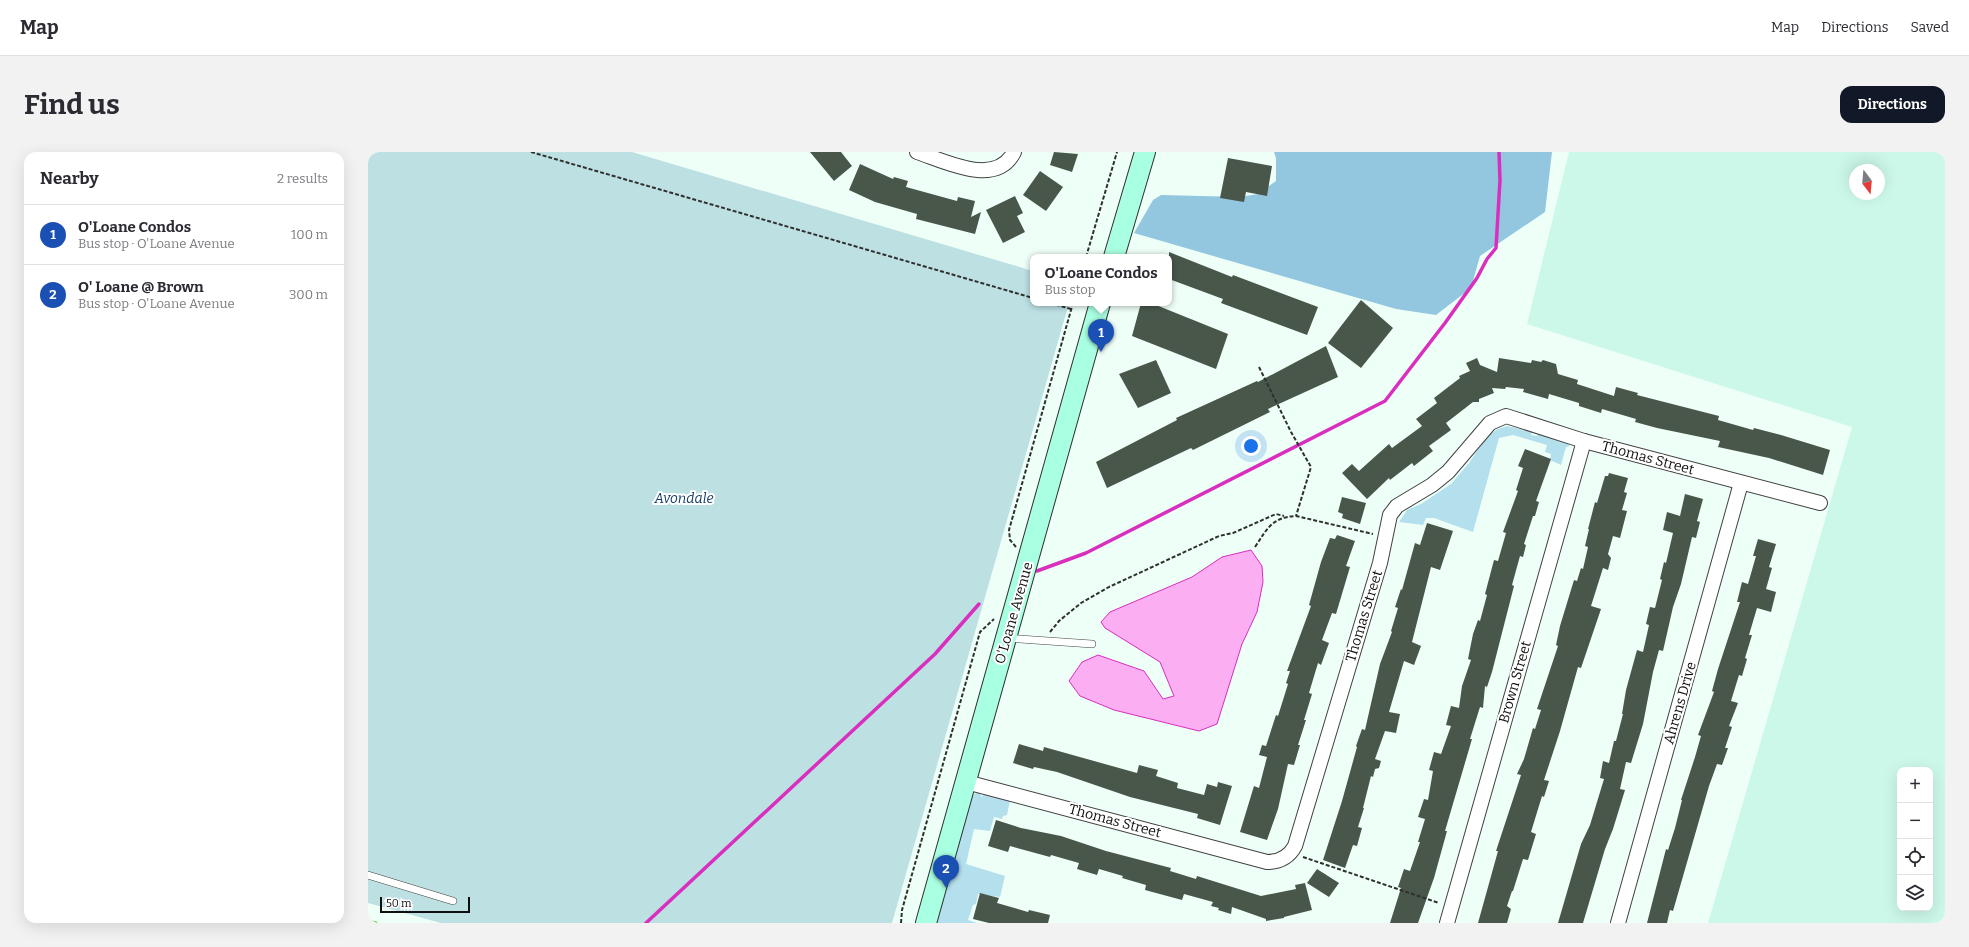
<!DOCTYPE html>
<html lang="en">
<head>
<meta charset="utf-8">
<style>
  :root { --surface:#fff; --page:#f2f2f3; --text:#2b2b33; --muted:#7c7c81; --line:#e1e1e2; --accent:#111827 }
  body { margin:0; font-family:Bitter,serif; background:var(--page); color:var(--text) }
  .controls { position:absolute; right:12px; bottom:12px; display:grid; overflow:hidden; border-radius:8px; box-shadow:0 4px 16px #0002 }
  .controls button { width:36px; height:36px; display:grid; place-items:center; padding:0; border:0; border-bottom:1px solid var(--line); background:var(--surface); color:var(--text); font:20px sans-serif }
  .compass { position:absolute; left:1481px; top:12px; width:36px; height:36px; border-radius:50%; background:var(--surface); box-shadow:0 4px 16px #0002; rotate:164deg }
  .scale { position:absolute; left:12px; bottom:10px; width:90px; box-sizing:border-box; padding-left:4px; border:2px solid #0e0e0e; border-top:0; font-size:11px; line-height:14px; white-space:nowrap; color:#0e0e0e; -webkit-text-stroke:3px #fff; paint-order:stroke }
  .you { position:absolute; left:883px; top:294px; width:14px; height:14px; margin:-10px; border:3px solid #fff; border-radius:50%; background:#1a73e8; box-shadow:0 0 0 6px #1a73e833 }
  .badge { display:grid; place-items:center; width:26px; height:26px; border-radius:50%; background:var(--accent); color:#fff; font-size:13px; font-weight:700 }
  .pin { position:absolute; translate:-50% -33px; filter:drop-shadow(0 1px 2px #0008) }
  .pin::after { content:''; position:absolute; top:21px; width:14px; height:12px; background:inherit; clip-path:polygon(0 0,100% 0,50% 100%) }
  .popup { position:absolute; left:662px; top:102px; width:142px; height:52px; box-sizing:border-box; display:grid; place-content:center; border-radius:8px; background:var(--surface); filter:drop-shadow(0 1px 3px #0005); font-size:13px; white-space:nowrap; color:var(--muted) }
  .popup b { font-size:15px; color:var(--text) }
  .popup::after { content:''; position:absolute; left:50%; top:100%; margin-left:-8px; border:8px solid transparent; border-top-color:var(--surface) }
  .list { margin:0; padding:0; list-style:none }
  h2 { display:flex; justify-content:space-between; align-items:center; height:52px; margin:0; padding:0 16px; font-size:17px }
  h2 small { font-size:13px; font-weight:400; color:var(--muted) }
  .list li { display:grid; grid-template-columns:26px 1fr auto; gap:12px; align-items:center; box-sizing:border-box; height:60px; padding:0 16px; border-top:1px solid var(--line) }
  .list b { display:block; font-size:15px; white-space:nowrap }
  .list p { margin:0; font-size:13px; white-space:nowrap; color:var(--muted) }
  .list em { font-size:13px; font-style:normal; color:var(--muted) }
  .icon { flex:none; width:22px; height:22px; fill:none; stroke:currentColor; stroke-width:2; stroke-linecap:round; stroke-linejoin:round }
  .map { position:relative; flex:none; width:1577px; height:771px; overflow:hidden; border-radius:12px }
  header { display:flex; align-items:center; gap:24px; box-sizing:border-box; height:56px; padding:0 20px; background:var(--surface); border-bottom:1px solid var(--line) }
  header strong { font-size:19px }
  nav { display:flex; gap:22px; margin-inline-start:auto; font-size:14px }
  .intro { display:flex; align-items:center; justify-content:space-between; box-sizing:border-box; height:96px; padding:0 24px }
  h1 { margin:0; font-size:28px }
  .button { padding:10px 18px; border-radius:12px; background:var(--accent); color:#fff; font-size:14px; font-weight:700 }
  main { display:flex; gap:24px; padding:0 24px }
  aside { flex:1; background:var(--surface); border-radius:12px; box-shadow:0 4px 16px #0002 }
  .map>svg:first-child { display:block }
  .farmland { fill:#ccf8e9; fill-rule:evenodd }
  .green { fill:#b4dfed }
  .forest { fill:#92c7df }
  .cemetery { fill:#bde0e3 }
  .water { fill:#fbaef1; stroke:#d92ebe }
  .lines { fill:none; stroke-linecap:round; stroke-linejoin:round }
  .stream { stroke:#d92ebe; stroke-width:3.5 }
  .building { fill:#49574b }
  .lane-casing { stroke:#414141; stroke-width:8 }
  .street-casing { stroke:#414141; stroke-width:16 }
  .secondary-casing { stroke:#303030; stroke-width:22 }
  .path { stroke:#303030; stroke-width:2; stroke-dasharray:4 2; stroke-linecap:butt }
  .lane { stroke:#fff; stroke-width:7 }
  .street { stroke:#fff; stroke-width:14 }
  .secondary { stroke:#a9ffe1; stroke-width:20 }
  .rail { stroke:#4cca19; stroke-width:3 }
  .labels { text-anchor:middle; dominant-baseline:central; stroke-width:4; stroke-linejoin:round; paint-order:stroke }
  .street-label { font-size:14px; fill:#0e0e0e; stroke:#fff }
  .park-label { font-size:14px; font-style:italic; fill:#183d6b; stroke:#fff }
</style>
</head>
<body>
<header>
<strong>Map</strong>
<nav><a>Map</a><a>Directions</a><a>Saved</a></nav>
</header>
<div class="intro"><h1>Find us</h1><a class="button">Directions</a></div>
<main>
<aside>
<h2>Nearby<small>2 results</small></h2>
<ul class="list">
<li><span class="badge" style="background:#1a4fb4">1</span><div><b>O'Loane Condos</b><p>Bus stop · O'Loane Avenue</p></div><em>100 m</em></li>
<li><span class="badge" style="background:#1a4fb4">2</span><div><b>O' Loane @ Brown</b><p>Bus stop · O'Loane Avenue</p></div><em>300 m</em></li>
</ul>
</aside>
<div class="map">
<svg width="1577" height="771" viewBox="0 0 1577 771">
  <rect width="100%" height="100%" fill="#eefff8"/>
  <path class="farmland" d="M1201,0H1577V771H1340L1484,275L1159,172ZM1487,18H1511V42H1487ZM1532,618H1562V756H1532Z"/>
  <g class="green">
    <polygon points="1139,274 1164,280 1163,283 1169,284 1170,281 1198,290 1202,294 1198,295 1193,313 1182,308 1183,302 1177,300 1179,293 1145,283 1131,286 1105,380 1066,366 1058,366 1055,373 1031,370 1039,358 1053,352 1083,332 1101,311 1119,284 1130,277"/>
    <polygon points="611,640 614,645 616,641 642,648 639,663 635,664 634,667 626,665 622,679 606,677 598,712 637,724 632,745 610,742 608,752 605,753 600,768 609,771 568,771 598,667 598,660 604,643"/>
  </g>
  <polygon class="forest" points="906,0 1184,0 1177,60 1112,104 1103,136 1068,163 1028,157 766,81 785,48 793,43 872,45 890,42 908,29 908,6"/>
  <polygon class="cemetery" points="0,0 264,0 665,119 665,151 701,151 524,771 73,771 0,751"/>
  <polygon class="water" points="883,398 894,414 895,430 889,460 874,492 849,572 831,579 746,558 712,544 701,529 714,510 730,503 776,519 795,547 806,544 792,510 737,476 733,470 742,460 824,425 854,405"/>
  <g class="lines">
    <g class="stream">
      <polyline points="669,419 718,401 1017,249 1077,171 1109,126 1119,107 1128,96 1132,28 1131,0"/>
      <polyline points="278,771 567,502 611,452"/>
    </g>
  </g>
  <g class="building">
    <polygon points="442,0 473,0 484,14 466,29"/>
    <polygon points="686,0 710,2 704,20 682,13"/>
    <polygon points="860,6 904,14 899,44 878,40 876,50 852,46"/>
    <polygon points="492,12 525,27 526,25 540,29 538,35 589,49 590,45 607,49 603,65 613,60 607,82 548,67 549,62 507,50 481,38"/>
    <polygon points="672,19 695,35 678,59 655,43"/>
    <polygon points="647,44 655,61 649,64 657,80 635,91 618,58"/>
    <polygon points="801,100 864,125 865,123 950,155 939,183 853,151 855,147 801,127"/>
    <polygon points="993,148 1025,176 993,216 960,191"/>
    <polygon points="773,151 783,151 860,182 848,217 764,184"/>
    <polygon points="958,194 970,225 900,257 902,260 825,298 823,296 739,336 728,310 809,268 808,266 889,229 890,230"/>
    <polygon points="1109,206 1112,213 1129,220 1131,206 1163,211 1164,208 1173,210 1175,208 1188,212 1190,222 1210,228 1209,232 1246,244 1248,235 1270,241 1269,243 1351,264 1350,268 1385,278 1386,276 1413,283 1462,298 1455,323 1401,306 1350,295 1352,289 1289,276 1267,270 1268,267 1234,257 1233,261 1211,254 1211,251 1181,242 1180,247 1155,240 1156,237 1138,235 1137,237 1124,236 1126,241 1111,247 1111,250 1105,250 1078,271 1083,278 1061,294 1065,299 1046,314 1044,311 1022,328 1021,326 999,347 974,321 984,312 991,319 1021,292 1024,296 1054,274 1048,267 1069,251 1066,246 1092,226 1091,224 1102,219 1098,211"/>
    <polygon points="788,208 803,241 770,256 751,222"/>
    <polygon points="1157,297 1183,307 1168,349 1171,350 1167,364 1165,364 1156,392 1158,393 1155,405 1152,404 1144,433 1146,434 1124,520 1119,535 1117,534 1115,556 1112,555 1102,587 1104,587 1077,679 1079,679 1066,726 1050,771 1022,771 1033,736 1030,735 1036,717 1042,719 1052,690 1050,690 1057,667 1050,665 1056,647 1060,648 1065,619 1061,618 1066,600 1073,602 1083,574 1078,573 1083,554 1091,556 1094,534 1103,508 1100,507 1105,482 1110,468 1112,469 1119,443 1117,442 1126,408 1130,409 1138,381 1135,380 1150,339 1148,338 1155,316 1150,314"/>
    <polygon points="1241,321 1260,326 1256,340 1259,341 1254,358 1259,359 1252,386 1245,384 1240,402 1243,406 1240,418 1235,416 1223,454 1233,457 1213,516 1210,515 1192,579 1176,628 1181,629 1176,645 1174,644 1163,680 1168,682 1160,708 1155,707 1145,739 1144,739 1139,754 1143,757 1139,771 1110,771 1130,699 1128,699 1153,623 1149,622 1156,607 1165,576 1167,577 1173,558 1169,557 1190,494 1188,493 1192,474 1206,428 1209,429 1213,416 1215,417 1220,395 1217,394 1221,377 1220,377 1227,350 1229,351 1237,324 1240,324"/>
    <polygon points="1317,342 1335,347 1329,369 1332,370 1328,386 1324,385 1313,432 1305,455 1295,499 1291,498 1285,520 1275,572 1263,611 1258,610 1252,637 1257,638 1245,677 1237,697 1215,771 1190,771 1213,692 1222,673 1236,627 1232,626 1235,609 1241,611 1246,589 1248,589 1255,562 1254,562 1258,538 1269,498 1275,500 1281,473 1278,472 1282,455 1287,456 1294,428 1292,427 1296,410 1298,411 1305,381 1295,378 1299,360 1312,364"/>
    <polygon points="974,345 998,351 992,372 974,366 975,362 970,360"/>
    <polygon points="1059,371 1085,379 1072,418 1063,415 1044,490 1053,494 1046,513 1036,509 1021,560 1032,562 1028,581 1017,579 1007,607 1013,609 1011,616 1007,617 1005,625 1003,624 995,656 996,656 990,675 994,676 989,694 985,693 977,716 955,708 974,649 989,595 988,594 994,577 997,578 1012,512 1024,480 1023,479 1030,456 1027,455 1033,437 1034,438 1047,391 1052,393"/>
    <polygon points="969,383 987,389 978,414 982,415 968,462 964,461 954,488 961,491 953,513 950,511 941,541 944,542 936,568 938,568 930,593 932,593 926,613 920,612 910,657 899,688 872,680 886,634 891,636 899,605 891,603 894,593 898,594 908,563 910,564 920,532 918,531 922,519 919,519 943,454 941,453 953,410 962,386 967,387"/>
    <polygon points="1390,387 1408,392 1401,415 1404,416 1398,437 1408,440 1403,460 1389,456 1381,483 1384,483 1377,506 1379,507 1374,524 1371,523 1363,549 1370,551 1361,574 1364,575 1357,596 1360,596 1354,613 1349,612 1341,634 1305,759 1302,758 1299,771 1279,771 1298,697 1300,698 1307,676 1314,648 1313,648 1327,605 1333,584 1330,583 1346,540 1344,539 1350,517 1372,450 1369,450 1374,430 1380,432 1388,404 1385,404"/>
    <polygon points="651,592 675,599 676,595 769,621 771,613 790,618 788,624 810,631 809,636 836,643 839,632 849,635 850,630 864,634 852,673 829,666 830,662 762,645 689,620 666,615 665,617 645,611"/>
    <polygon points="628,668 653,676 693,684 738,699 803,716 802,719 828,727 829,724 893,744 928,737 927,733 937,731 944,758 916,765 916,766 898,769 898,767 864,755 863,762 850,758 851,756 843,754 845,750 816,742 814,748 777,738 778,733 754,726 755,724 731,717 729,723 709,717 711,711 683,703 682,705 642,694 640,700 620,694"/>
    <polygon points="949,717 971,731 961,745 939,731"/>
    <polygon points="612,741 631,746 629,751 660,760 661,758 682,763 680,771 621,771 605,767"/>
  </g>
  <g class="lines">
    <defs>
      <g id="lane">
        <polyline points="639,486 724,492"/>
        <polyline points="0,723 85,749"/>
      </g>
      <g id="street">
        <path d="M549,0C577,9 628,36 646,0"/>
        <path d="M598,630L899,710C912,710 921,705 927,694L1012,411L1022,363L1029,354L1064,333L1080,320L1122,271L1138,264L1216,289L1452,351"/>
        <polyline points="1079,771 1216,289"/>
        <polyline points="1250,771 1373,331"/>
      </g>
      <g id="secondary">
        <polyline points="746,105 777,0"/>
        <polyline points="558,771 732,151"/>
      </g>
    </defs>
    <use href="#lane" class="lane-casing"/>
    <use href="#street" class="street-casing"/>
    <use href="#secondary" class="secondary-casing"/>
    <g class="path">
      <polyline points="163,0 665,146"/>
      <polyline points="718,105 749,0"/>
      <polyline points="682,151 703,157"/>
      <polyline points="891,215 923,280 943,315 928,364"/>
      <polyline points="648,395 642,388 641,378 705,151"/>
      <path d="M887,395C899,377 904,365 928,364L1005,382"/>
      <polyline points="682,480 691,469 713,451 741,435 851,384 865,381 908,362 916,364"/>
      <polyline points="935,705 1071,751"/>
      <polyline points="533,771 534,758 612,480 626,467"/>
    </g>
    <use href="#lane" class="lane"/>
    <use href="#street" class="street"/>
    <use href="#secondary" class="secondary"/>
    <polyline class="rail" points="0,769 8,771"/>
  </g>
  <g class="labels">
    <g class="street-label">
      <text transform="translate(1280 306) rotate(15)">Thomas Street</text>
      <text transform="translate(646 461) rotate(-74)">O'Loane Avenue</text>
      <text transform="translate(996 464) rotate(-73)">Thomas Street</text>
      <text transform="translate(1147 530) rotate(-74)">Brown Street</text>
      <text transform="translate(1312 551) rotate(-74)">Ahrens Drive</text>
      <text transform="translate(747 669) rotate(15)">Thomas Street</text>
    </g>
    <g class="park-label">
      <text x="316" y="346">Avondale</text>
    </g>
  </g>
</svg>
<div class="controls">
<button>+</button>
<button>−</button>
<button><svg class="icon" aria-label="locate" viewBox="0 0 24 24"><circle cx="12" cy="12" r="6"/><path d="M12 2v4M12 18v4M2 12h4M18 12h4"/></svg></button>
<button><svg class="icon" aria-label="layers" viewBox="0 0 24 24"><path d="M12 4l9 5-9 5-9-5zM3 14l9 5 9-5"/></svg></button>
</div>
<svg class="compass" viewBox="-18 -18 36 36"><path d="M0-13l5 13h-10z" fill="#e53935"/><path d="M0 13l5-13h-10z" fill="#7c7c81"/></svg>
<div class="scale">50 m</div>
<div class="you"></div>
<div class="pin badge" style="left:733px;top:200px;background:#1a4fb4">1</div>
<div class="popup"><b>O'Loane Condos</b>Bus stop</div>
<div class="pin badge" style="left:578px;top:736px;background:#1a4fb4">2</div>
</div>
</main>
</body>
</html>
